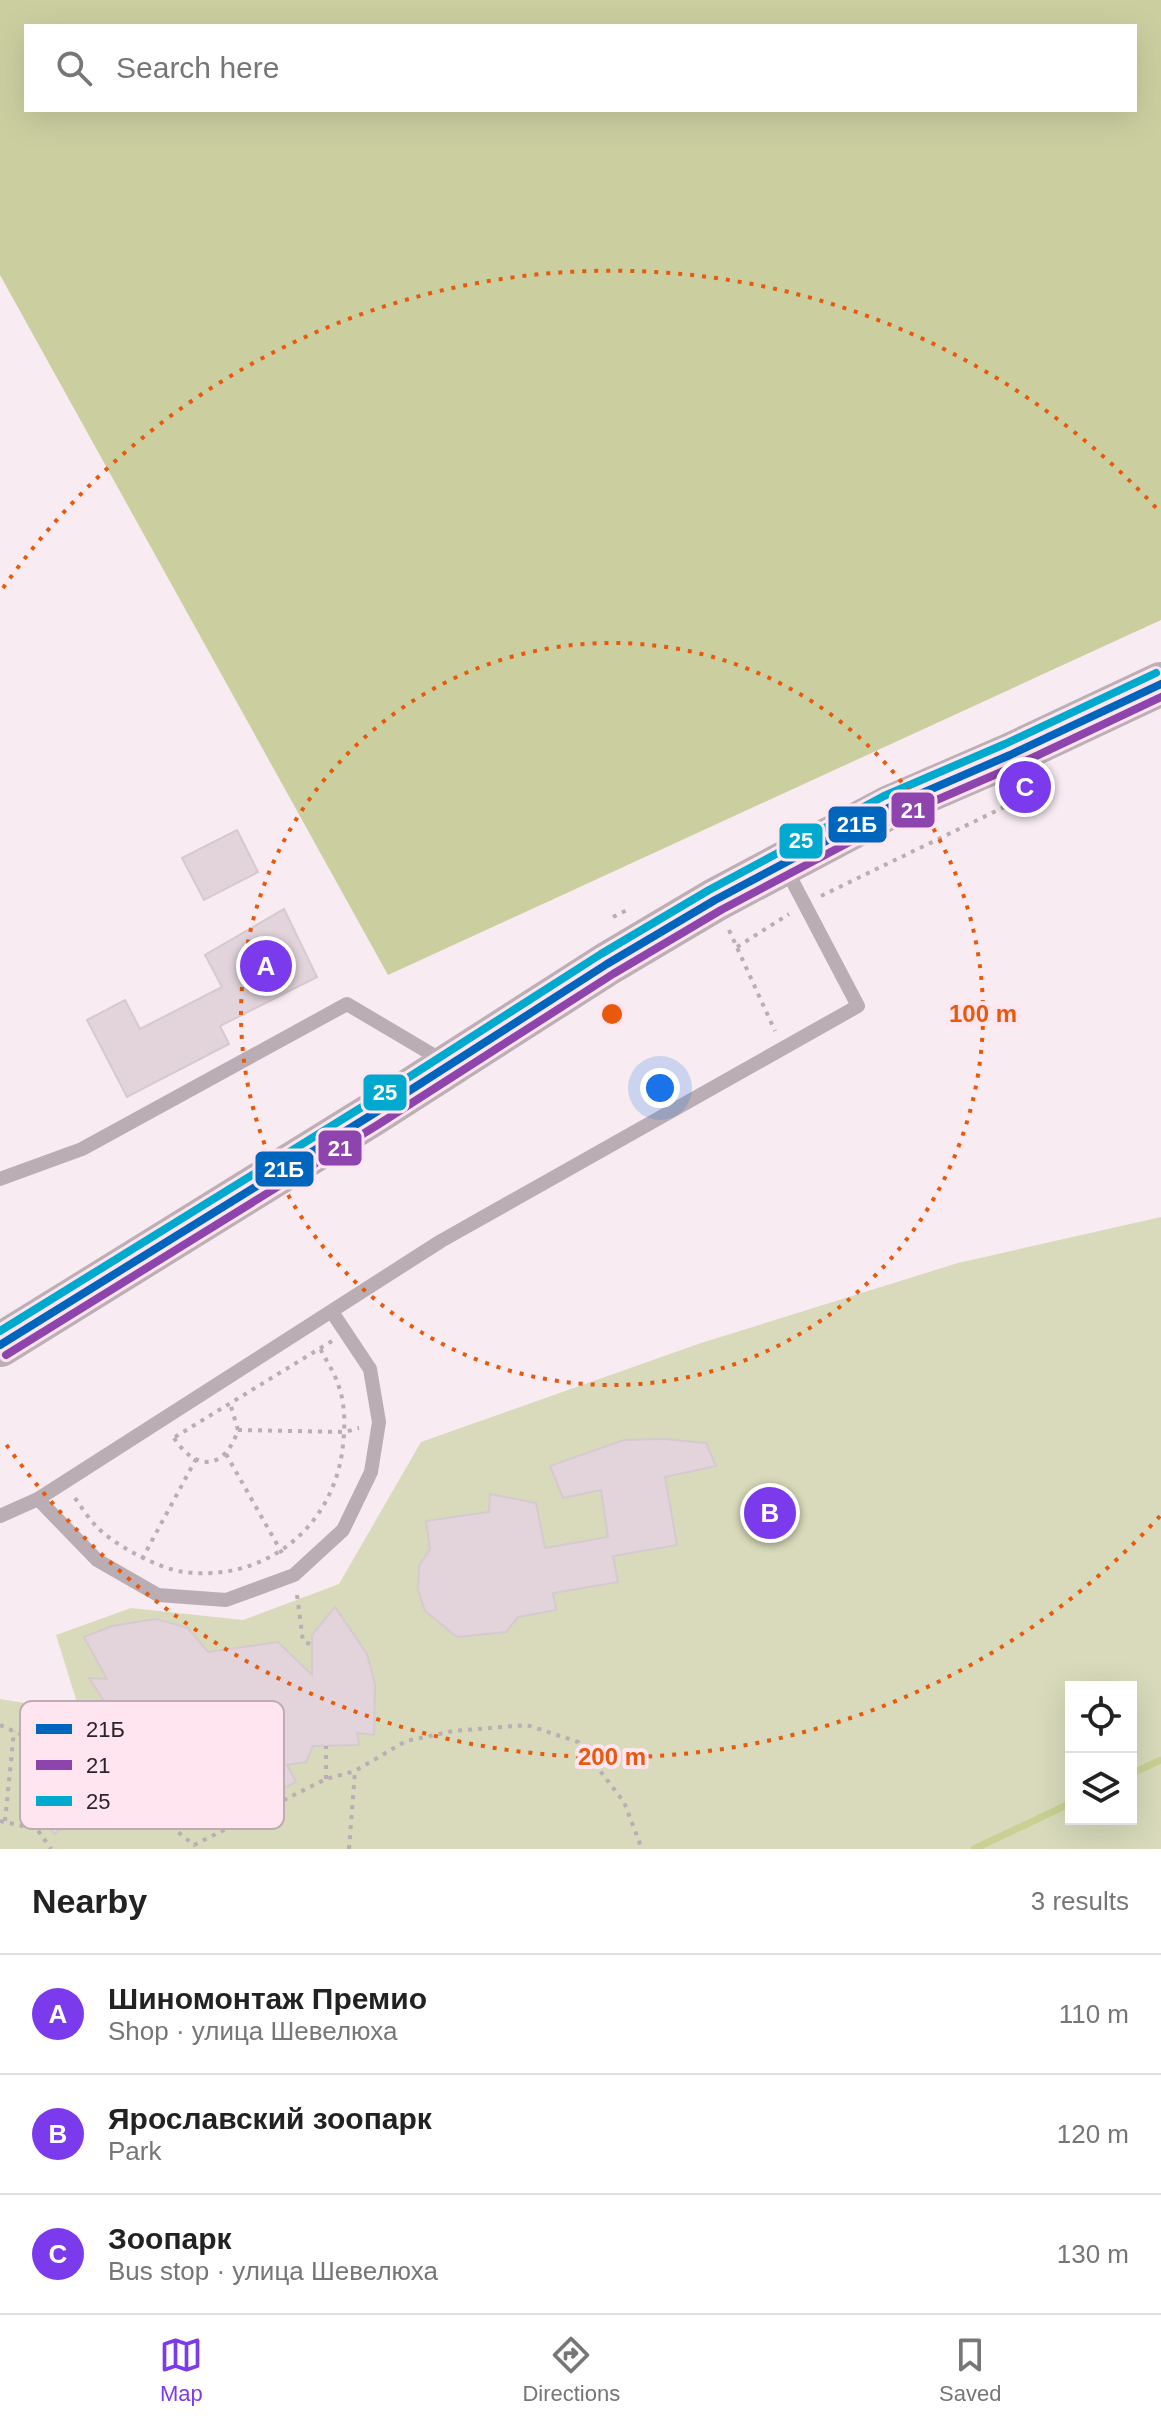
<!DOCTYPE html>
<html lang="en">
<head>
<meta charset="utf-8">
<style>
  :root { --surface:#fff; --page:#f6f6f6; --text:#222; --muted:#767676; --line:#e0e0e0; --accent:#7c3aed }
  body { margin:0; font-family:Helvetica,sans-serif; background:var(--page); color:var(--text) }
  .controls { position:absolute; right:24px; bottom:24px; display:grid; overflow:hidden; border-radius:0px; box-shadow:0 8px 32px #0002 }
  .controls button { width:72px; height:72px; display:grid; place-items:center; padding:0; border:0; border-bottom:2px solid var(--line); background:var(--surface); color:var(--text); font:40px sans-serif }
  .you { position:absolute; left:660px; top:1088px; width:28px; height:28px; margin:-20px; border:6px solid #fff; border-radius:50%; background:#1a73e8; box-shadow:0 0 0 12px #1a73e833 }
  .badge { display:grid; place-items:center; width:52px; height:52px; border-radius:50%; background:var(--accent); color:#fff; font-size:26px; font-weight:700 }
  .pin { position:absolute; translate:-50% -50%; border:4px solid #fff; box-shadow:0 2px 8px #0006 }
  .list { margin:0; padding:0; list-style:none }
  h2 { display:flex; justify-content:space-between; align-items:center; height:104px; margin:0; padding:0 32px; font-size:34px }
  h2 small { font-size:26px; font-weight:400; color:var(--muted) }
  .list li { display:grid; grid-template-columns:52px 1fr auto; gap:24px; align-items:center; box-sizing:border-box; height:120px; padding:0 32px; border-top:2px solid var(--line) }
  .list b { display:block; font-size:30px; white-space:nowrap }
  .list p { margin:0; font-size:26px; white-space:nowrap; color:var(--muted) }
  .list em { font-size:26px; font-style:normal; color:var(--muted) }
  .icon { flex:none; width:44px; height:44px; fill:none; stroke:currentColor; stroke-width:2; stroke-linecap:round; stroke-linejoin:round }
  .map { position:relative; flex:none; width:1161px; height:1849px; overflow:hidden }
  .search { position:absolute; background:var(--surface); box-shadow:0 8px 32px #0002; left:24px; right:24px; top:24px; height:88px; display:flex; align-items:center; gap:20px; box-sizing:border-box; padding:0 28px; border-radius:0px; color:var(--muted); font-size:30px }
  .sheet { height:464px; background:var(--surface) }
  nav { display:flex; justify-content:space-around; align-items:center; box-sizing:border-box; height:112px; border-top:2px solid var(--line); background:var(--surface); font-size:22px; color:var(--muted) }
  nav a { display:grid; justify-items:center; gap:4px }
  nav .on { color:var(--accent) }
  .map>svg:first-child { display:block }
  .green { fill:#d8dabb; fill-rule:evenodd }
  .forest { fill:#cbcfa0; fill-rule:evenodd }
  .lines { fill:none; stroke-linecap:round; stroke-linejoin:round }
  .stream { stroke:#c8d193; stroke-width:7 }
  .building { fill:#e3d4dc; stroke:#d5cacf; stroke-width:2 }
  .path { stroke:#b9aeb3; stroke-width:4; stroke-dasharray:4 6; stroke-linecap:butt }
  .service { stroke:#baadb3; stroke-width:14 }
  .primary { stroke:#bdafb6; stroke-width:44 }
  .bus-1-casing { stroke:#fee5f0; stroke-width:14 }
  .bus-2-casing { stroke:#fee5f0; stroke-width:14 }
  .bus-3-casing { stroke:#fee5f0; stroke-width:14 }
  .bus-1 { stroke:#0065bd; stroke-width:8 }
  .bus-2 { stroke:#8e44ad; stroke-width:8 }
  .bus-3 { stroke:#00a9ce; stroke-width:8 }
  .ring { fill:none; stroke:#e8590c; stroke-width:4; stroke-dasharray:4 8 }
  .key { fill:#fee5f0; stroke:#bfabb4; stroke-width:2 }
  .key-label { font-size:22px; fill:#2d2428 }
  .centre { fill:#e8590c; stroke:#fee5f0; stroke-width:4 }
  .ring-label { font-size:24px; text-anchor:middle; font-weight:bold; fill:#e8590c; stroke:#fee5f0; stroke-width:8; stroke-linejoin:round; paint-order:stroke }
  .line-badge { stroke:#fee5f0; stroke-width:3 }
  .badge-label { font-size:22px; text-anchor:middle; font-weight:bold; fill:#fff }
</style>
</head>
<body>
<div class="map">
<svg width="1161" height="1849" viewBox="0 0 1161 1849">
  <rect width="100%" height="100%" fill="#f8ebf1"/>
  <path class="green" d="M1161,1217V1849H0V1699L80,1712L56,1635L131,1608L243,1620L339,1584L421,1442L701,1343L958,1263ZM1071,1687H1131V1819H1071Z"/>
  <path class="forest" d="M0,0H1161V620L388,975L0,275ZM26,26H1135V110H26Z"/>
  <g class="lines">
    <g class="stream">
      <polyline points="1131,1774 1161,1760"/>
      <polyline points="974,1849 1071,1803"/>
    </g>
  </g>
  <g class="building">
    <polygon points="237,830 258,872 204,900 182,858"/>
    <polygon points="284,909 317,977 220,1026 229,1044 127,1097 87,1020 125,1000 140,1029 222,987 205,955"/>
    <polygon points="664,1439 706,1443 716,1466 665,1477 677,1545 613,1556 618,1582 553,1593 556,1610 518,1617 506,1632 457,1637 425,1611 418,1590 419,1566 430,1549 426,1521 489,1512 490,1494 536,1503 545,1548 608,1537 601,1490 563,1498 550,1466 624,1440"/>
    <polygon points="335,1607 367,1654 375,1684 374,1735 357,1733 359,1745 313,1746 306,1762 287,1765 296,1782 249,1806 249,1778 244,1770 239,1746 170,1762 163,1735 129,1739 89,1678 107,1679 84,1637 112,1626 156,1619 188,1628 208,1652 278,1642 312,1675 312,1635"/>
    <polygon points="48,1780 79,1808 55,1834 25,1805"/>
  </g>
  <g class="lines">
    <g class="path">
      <polyline points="821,896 1029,795"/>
      <polyline points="613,917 629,909"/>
      <polyline points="729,930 775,1031"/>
      <polyline points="737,947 789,914"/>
      <polyline points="238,1430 345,1432 359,1428"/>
      <polyline points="175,1437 332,1341"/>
      <path d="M174,1438C197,1473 225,1469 238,1430L230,1403"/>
      <polyline points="226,1454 282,1553"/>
      <path d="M75,1498C82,1508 89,1519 97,1527C114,1545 159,1569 184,1572C262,1582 330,1531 342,1453C345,1432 346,1407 339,1387C335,1373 326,1361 320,1348"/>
      <polyline points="142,1559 196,1459"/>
      <polyline points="297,1595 303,1641 312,1645"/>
      <polyline points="0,1725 104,1772 194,1845 326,1779 355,1771 406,1741 453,1731 527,1725 578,1742 624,1802 642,1849"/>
      <polyline points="326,1779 326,1746"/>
      <polyline points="0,1821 37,1829 51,1849"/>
      <polyline points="5,1821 14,1731"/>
      <polyline points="349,1849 355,1771"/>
    </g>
    <g class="service">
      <polyline points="0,1179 82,1149 347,1004 445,1062"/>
      <polyline points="38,1499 97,1560 158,1595 226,1600 294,1575 343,1530 371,1472 379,1422 370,1369 332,1312"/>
      <polyline points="0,1516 38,1499 441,1241 858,1006 785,867"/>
    </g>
    <polyline class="primary" points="0,1345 373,1114 607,964 715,900 890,807 1010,755 1161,684"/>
    <defs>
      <polyline id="bus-1" points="0,1345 373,1114 607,964 715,900 890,807 1010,755 1161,684"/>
      <polyline id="bus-2" points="6,1355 379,1124 613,974 721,910 895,818 1015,766 1161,697"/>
      <polyline id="bus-3" points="0,1331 367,1104 601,954 709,890 884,796 1005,744 1156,673"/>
    </defs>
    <use href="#bus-1" class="bus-1-casing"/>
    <use href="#bus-2" class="bus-2-casing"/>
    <use href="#bus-3" class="bus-3-casing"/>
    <use href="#bus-1" class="bus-1"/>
    <use href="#bus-2" class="bus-2"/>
    <use href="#bus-3" class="bus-3"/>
  </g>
  <g class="ring">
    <circle cx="612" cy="1014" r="371"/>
    <path d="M1160 1516A743 743 0 0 1 3 1440M3 588A743 743 0 0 1 1160 512"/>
  </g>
  <rect x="20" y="1701" width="264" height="128" rx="12" class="key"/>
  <rect x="36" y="1724" width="36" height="10" fill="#0065bd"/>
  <rect x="36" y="1760" width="36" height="10" fill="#8e44ad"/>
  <rect x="36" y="1796" width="36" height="10" fill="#00a9ce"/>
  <g class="key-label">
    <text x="86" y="1737">21Б</text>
    <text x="86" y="1773">21</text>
    <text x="86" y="1809">25</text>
  </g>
  <circle cx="612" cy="1014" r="12" class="centre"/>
  <g class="ring-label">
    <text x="983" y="1022">100 m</text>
    <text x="612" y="1765">200 m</text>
  </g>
  <g class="line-badge">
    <rect x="890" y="791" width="46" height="38" rx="8" fill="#8e44ad"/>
    <rect x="827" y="805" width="61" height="39" rx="8" fill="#0065bd"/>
    <rect x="778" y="822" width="46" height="38" rx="8" fill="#00a9ce"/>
    <rect x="362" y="1073" width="46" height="39" rx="8" fill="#00a9ce"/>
    <rect x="317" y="1129" width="46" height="38" rx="8" fill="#8e44ad"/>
    <rect x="254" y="1150" width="61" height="38" rx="8" fill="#0065bd"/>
  </g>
  <g class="badge-label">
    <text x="913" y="818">21</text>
    <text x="857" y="832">21Б</text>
    <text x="801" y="848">25</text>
    <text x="385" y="1100">25</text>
    <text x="340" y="1156">21</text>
    <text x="284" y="1177">21Б</text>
  </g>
</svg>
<div class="controls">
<button><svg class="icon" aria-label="locate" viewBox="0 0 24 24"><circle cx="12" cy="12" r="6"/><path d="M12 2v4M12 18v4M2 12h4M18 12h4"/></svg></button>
<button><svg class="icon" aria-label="layers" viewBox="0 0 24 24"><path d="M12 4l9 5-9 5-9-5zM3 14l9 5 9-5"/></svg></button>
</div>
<div class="you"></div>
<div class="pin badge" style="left:266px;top:966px">A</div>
<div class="pin badge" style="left:770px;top:1513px">B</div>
<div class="pin badge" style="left:1025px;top:787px">C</div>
<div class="search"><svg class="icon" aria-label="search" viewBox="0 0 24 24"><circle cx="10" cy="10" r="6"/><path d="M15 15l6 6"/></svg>Search here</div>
</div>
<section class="sheet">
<h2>Nearby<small>3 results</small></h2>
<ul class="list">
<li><span class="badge">A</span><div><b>Шиномонтаж Премио</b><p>Shop · улица Шевелюха</p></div><em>110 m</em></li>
<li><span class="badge">B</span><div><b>Ярославский зоопарк</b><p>Park</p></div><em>120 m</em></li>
<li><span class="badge">C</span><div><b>Зоопарк</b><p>Bus stop · улица Шевелюха</p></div><em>130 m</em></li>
</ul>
</section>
<nav>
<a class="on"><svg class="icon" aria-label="map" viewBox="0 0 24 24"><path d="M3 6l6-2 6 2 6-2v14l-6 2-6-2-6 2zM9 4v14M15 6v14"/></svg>Map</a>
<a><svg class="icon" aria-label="directions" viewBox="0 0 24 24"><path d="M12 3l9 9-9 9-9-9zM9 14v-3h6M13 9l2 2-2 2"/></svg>Directions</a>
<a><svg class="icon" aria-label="saved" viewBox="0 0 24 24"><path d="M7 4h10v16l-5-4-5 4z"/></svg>Saved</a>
</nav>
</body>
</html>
